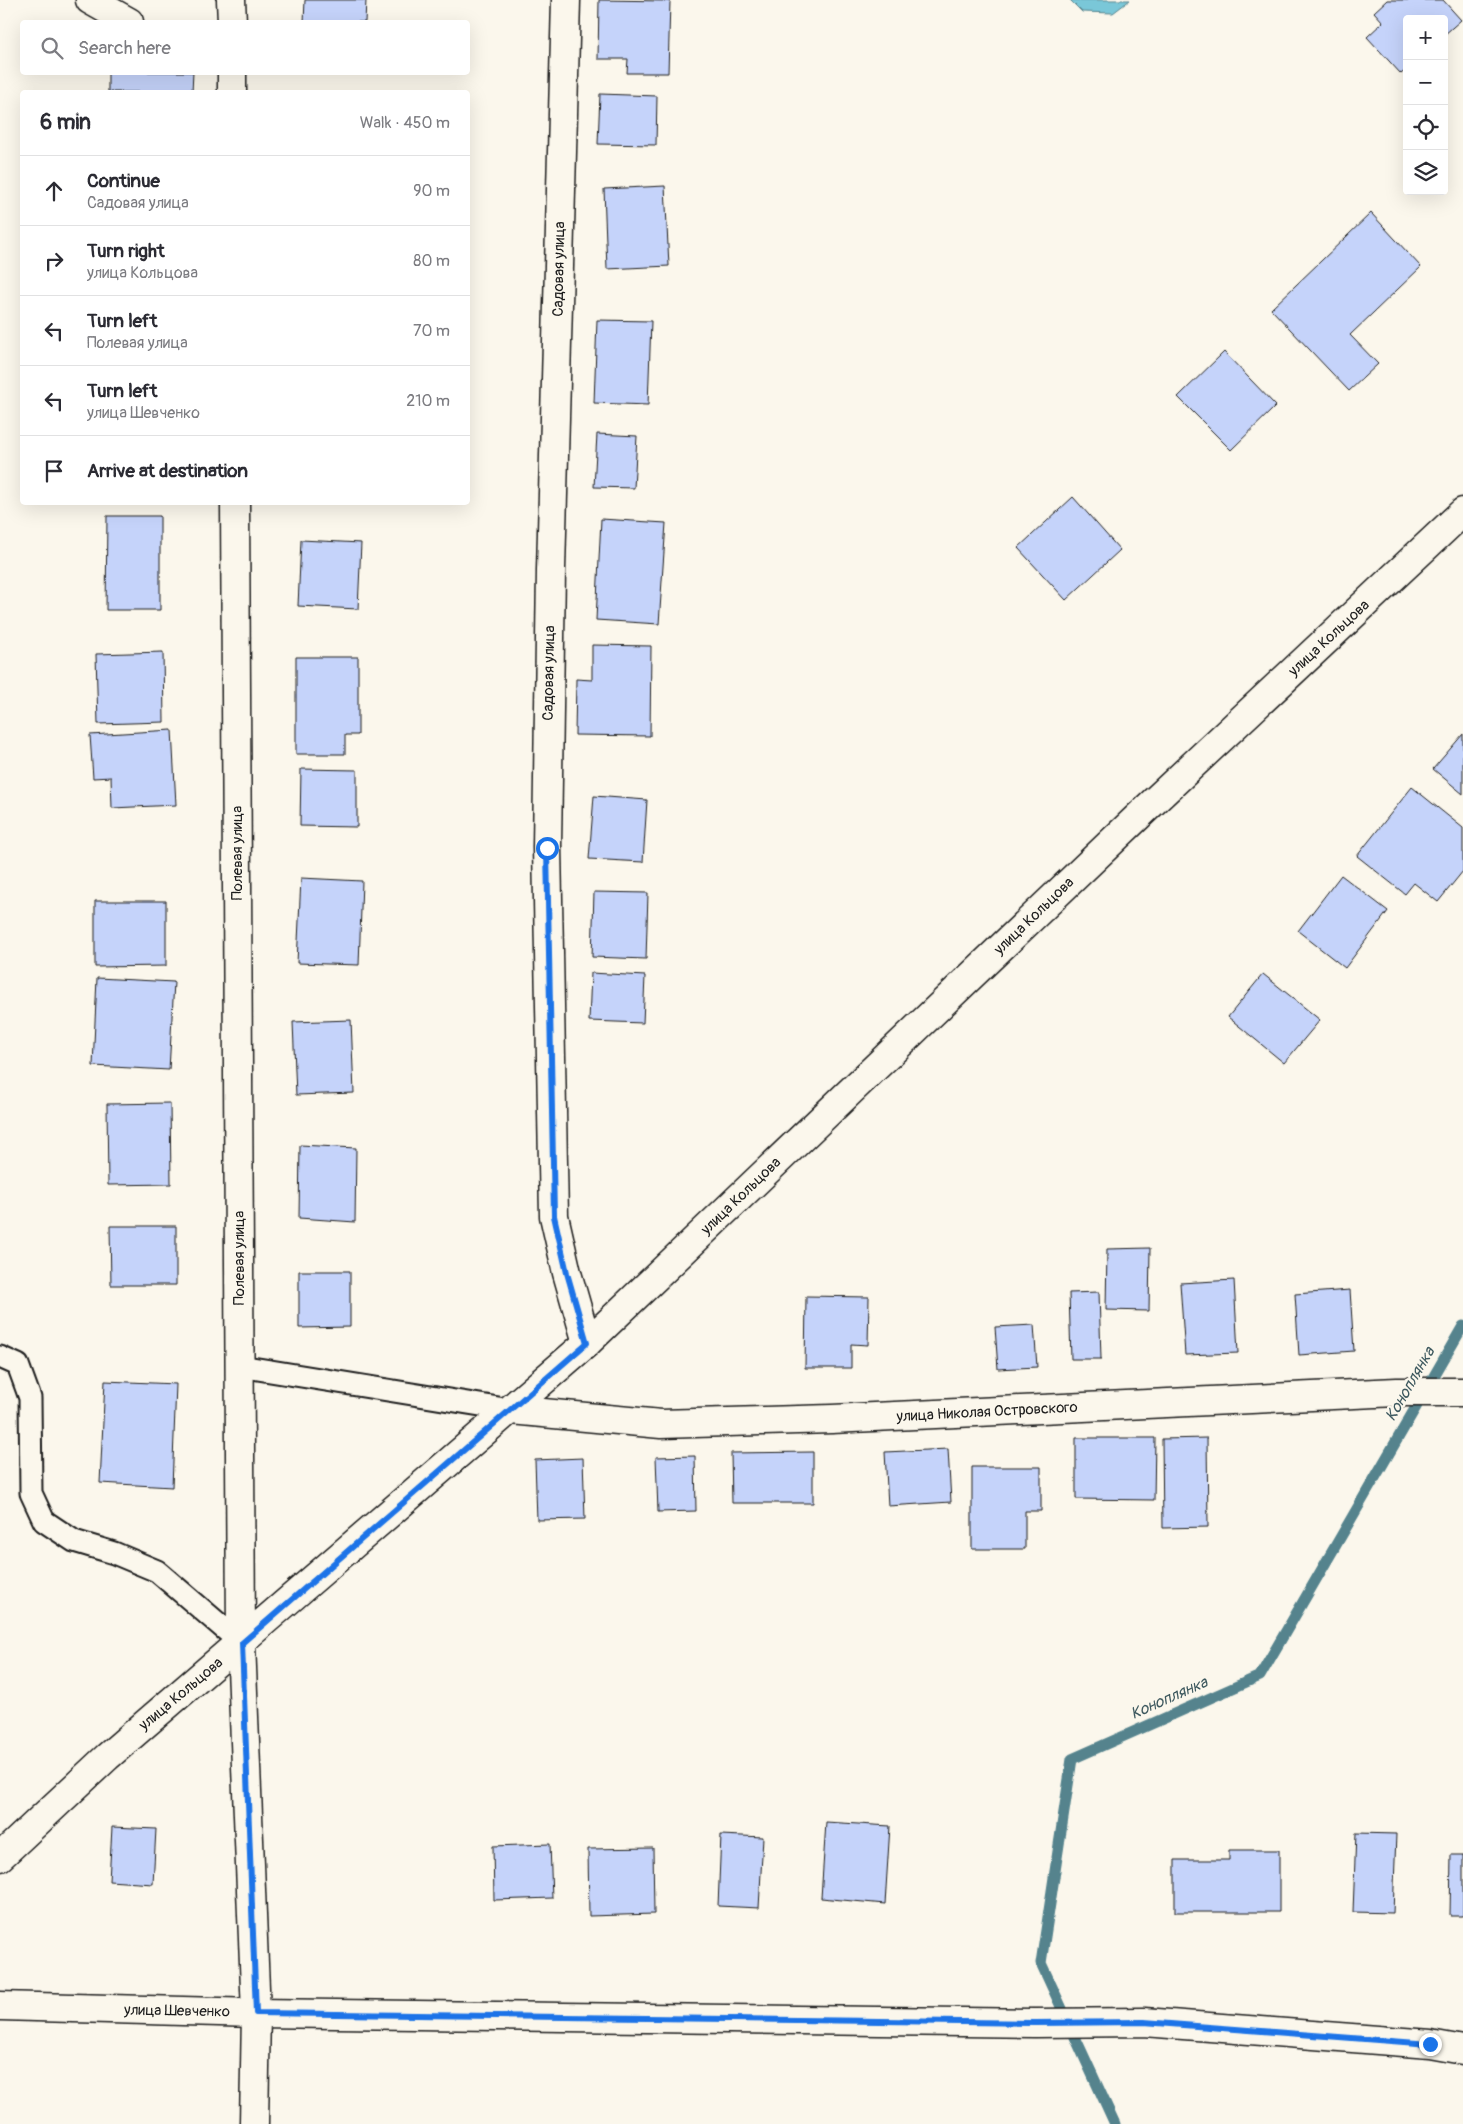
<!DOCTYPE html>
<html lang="en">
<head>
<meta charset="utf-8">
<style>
  :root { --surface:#fff; --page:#f2f2f3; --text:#2b2b33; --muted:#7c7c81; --line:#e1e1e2 }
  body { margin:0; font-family:Pangolin,sans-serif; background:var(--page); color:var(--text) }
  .controls { position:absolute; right:15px; top:15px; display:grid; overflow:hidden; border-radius:5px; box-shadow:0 5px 20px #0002 }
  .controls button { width:45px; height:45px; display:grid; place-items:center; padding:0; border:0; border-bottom:1px solid var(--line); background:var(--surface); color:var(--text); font:25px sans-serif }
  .stop { position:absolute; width:15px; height:15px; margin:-11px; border:4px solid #1a73e8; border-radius:50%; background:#fff }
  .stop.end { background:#1a73e8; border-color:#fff; box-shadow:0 1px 5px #0008 }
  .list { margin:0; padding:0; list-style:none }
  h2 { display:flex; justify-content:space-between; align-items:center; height:65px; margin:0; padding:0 20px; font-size:21px }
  h2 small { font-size:16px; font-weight:400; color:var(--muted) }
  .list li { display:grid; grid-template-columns:32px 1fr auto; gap:15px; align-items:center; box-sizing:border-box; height:70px; padding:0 20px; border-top:1px solid var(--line) }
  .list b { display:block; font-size:19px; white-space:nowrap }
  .list p { margin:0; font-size:16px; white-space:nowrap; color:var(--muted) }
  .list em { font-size:16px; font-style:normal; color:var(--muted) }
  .icon { flex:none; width:28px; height:28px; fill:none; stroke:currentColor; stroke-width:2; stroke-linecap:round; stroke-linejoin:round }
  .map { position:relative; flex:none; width:1463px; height:2124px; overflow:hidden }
  .search { position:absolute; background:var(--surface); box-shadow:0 5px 20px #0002; left:20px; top:20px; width:450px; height:55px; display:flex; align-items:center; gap:12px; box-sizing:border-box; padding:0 18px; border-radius:5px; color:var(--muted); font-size:19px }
  .panel { position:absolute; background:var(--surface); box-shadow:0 5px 20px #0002; left:20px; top:90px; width:450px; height:415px; border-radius:5px }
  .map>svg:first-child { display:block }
  .water { fill:#7ac7d8; stroke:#54838d }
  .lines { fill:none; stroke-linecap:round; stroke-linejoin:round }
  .stream { stroke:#54838d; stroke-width:11 }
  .building { fill:#c5d3fa; stroke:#1c1c1c }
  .lane-casing { stroke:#1c1c1c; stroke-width:25 }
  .street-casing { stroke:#1c1c1c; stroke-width:31 }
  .secondary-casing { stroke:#1c1c1c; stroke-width:31 }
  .lane { stroke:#fbf7ec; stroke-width:21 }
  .street { stroke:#fbf7ec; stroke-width:28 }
  .secondary { stroke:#fbf7ec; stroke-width:28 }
  .route { stroke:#1a73e8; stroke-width:6 }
  .labels { text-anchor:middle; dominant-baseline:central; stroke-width:4.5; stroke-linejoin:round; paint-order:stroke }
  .street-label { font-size:15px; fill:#1c1c1c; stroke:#fbf7ec }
  .water-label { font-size:16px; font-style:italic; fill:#3d585e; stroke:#fbf7ec }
</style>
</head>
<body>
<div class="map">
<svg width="1463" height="2124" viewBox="0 0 1463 2124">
  <rect width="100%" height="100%" fill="#fbf7ec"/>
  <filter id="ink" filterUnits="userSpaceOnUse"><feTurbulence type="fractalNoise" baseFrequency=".02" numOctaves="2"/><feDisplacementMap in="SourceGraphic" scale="10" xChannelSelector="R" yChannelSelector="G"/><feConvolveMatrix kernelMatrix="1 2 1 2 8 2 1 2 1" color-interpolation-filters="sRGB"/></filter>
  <g filter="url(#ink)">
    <polygon class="water" points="1070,0 1130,0 1113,13 1082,12"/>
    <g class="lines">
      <polyline class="stream" points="1115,2124 1041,1963 1072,1759 1260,1676 1463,1326"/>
    </g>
    <g class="building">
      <polygon points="305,0 366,0 365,22 304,22"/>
      <polygon points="599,0 670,1 668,73 627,73 628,59 598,59"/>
      <polygon points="1387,0 1443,0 1461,20 1444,35 1444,19 1407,19 1407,69 1401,74 1367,37 1383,22 1374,12"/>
      <polygon points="108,72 193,72 192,92 108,92"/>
      <polygon points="600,94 657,96 656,145 598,144"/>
      <polygon points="665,186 669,266 607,269 604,189"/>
      <polygon points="1371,213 1421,267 1350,335 1378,364 1349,391 1271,309"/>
      <polygon points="597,320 651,321 648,405 594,403"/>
      <polygon points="1224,352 1276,406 1231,450 1178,397"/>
      <polygon points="597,434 637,436 634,488 594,487"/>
      <polygon points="1073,497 1120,550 1066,600 1018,548"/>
      <polygon points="107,516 160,516 160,610 106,610"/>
      <polygon points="601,519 666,523 659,624 596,620"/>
      <polygon points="301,540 361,543 358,609 298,606"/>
      <polygon points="592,645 651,646 650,736 575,735 576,679 592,680"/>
      <polygon points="163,652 164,722 98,724 96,654"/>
      <polygon points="296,657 358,657 358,735 345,735 345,754 296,754"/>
      <polygon points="172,730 176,805 112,808 111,777 93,778 90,735"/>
      <polygon points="1463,734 1463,794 1433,769"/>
      <polygon points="301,769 357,770 357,827 300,826"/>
      <polygon points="1412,787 1463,828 1463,871 1438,902 1414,883 1405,894 1357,856"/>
      <polygon points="594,796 647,800 643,862 589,859"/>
      <polygon points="1341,875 1388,911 1345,968 1298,931"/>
      <polygon points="301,878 362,881 359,965 297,963"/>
      <polygon points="594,892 648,893 646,959 592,957"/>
      <polygon points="95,901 166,901 166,966 95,967"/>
      <polygon points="591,973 645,976 643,1023 589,1021"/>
      <polygon points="1263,974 1320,1020 1284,1063 1228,1017"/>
      <polygon points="97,978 174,982 169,1070 93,1066"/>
      <polygon points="351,1020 354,1093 296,1095 293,1022"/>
      <polygon points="170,1103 171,1184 108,1185 107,1104"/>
      <polygon points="300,1145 356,1148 355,1222 299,1218"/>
      <polygon points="110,1226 176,1226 176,1285 111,1285"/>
      <polygon points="1150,1248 1149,1311 1106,1310 1107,1249"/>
      <polygon points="299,1271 350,1271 350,1327 299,1328"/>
      <polygon points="1234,1280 1238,1353 1185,1355 1180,1283"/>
      <polygon points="1350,1290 1354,1351 1299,1355 1295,1294"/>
      <polygon points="1099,1292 1101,1359 1071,1359 1069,1293"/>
      <polygon points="806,1296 869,1297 868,1345 851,1344 851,1368 805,1368"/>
      <polygon points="1034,1325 1037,1367 998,1369 995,1327"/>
      <polygon points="105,1381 176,1384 172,1487 100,1483"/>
      <polygon points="1076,1438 1155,1438 1154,1500 1076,1499"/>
      <polygon points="1207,1438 1208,1527 1163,1528 1162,1439"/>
      <polygon points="948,1449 951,1502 888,1506 885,1452"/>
      <polygon points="813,1452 813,1503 732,1503 731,1453"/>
      <polygon points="695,1456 696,1511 658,1512 656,1457"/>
      <polygon points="583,1458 585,1519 537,1520 535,1460"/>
      <polygon points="972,1467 1041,1467 1041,1511 1025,1511 1025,1549 972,1549"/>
      <polygon points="826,1822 890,1826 885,1904 821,1898"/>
      <polygon points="112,1827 156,1829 153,1884 109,1881"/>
      <polygon points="1356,1833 1396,1834 1393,1913 1353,1912"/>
      <polygon points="721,1835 763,1837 759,1908 718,1906"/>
      <polygon points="550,1844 552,1898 494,1900 493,1846"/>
      <polygon points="653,1848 654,1914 589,1916 588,1849"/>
      <polygon points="1229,1850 1279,1850 1279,1912 1175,1912 1175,1860 1229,1860"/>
      <polygon points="1451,1855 1463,1855 1463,1916 1450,1916"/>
    </g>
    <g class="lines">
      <defs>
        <g id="lane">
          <polyline points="0,1357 18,1365 30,1398 31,1493 44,1521 74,1541 114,1553 157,1571 241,1643"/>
          <polyline points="240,1366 511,1410"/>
        </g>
        <g id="street">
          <polyline points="90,0 129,22"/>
          <polyline points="231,0 232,22"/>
          <polyline points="566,0 551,570 547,847 554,1216 567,1273 587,1343"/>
          <polyline points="232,72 232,92"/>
          <polyline points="235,502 241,1643 256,2013 254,2124"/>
          <polyline points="511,1410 661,1424 832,1419 1397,1392 1463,1392"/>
          <polyline points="0,1857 107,1757 587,1343 1147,808 1463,512"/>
        </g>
        <polyline id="secondary" points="0,2006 256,2013 1035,2023 1144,2022 1430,2044 1463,2050"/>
      </defs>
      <use href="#lane" class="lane-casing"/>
      <use href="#street" class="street-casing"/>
      <use href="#secondary" class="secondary-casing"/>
      <use href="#lane" class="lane"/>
      <use href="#street" class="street"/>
      <use href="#secondary" class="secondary"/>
    </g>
  </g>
  <g class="lines" filter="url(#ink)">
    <polyline class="route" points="547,848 554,1216 567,1273 587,1343 242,1643 256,2013 1035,2023 1144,2022 1430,2044"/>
  </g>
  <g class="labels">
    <g class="street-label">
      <text transform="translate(559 269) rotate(-89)">Садовая улица</text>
      <text transform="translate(1329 638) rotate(-43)">улица Кольцова</text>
      <text transform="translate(549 673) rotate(-89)">Садовая улица</text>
      <text transform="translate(237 853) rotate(-90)">Полевая улица</text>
      <text transform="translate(1034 916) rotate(-44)">улица Кольцова</text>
      <text transform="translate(741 1196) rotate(-44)">улица Кольцова</text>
      <text transform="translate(239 1258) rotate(-90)">Полевая улица</text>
      <text transform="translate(987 1412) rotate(-3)">улица Николая Островского</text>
      <text transform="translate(181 1694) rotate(-40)">улица Кольцова</text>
      <text transform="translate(177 2011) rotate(1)">улица Шевченко</text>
    </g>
    <g class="water-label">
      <text transform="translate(1410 1384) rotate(-60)">Коноплянка</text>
      <text transform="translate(1169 1698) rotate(-24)">Коноплянка</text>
    </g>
  </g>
</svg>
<div class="controls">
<button>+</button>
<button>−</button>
<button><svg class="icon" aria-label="locate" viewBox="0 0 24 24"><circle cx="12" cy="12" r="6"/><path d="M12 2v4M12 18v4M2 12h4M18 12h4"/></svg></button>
<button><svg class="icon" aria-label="layers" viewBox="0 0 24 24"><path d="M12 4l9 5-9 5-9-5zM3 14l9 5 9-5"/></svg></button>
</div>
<div class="stop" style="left:547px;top:848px"></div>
<div class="stop end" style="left:1430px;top:2044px"></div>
<div class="search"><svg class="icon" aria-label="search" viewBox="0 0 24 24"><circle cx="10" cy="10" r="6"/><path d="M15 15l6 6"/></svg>Search here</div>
<section class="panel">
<h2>6 min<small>Walk · 450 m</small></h2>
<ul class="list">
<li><svg class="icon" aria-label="ahead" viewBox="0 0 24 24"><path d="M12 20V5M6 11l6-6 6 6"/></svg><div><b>Continue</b><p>Садовая улица</p></div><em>90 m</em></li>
<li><svg class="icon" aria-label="right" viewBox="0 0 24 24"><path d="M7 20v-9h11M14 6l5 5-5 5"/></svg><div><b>Turn right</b><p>улица Кольцова</p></div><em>80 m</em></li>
<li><svg class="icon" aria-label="left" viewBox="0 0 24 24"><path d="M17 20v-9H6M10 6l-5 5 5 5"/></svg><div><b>Turn left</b><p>Полевая улица</p></div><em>70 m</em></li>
<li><svg class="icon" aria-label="left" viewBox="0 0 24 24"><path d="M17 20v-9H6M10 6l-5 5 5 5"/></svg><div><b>Turn left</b><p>улица Шевченко</p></div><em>210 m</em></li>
<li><svg class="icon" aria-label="arrive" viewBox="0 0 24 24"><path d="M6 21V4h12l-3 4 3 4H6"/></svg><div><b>Arrive at destination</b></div></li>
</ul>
</section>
</div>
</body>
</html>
